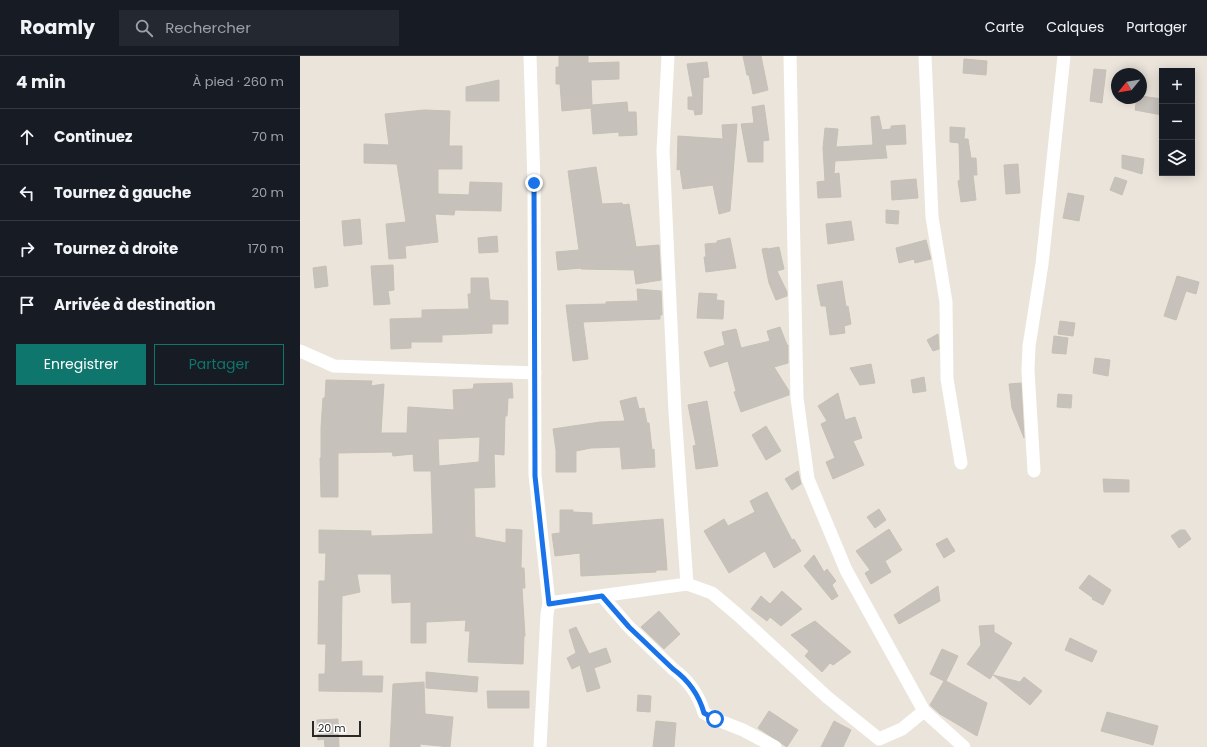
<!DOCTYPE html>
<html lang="fr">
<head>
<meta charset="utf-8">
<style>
  :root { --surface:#171b24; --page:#242831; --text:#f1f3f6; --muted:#9ea1a6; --line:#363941; --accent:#0f766e }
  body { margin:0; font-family:Poppins,sans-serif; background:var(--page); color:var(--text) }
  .controls { position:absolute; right:12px; top:12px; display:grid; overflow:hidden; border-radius:0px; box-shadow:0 2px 10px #0003 }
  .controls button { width:36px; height:36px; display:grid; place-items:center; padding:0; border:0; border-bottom:1px solid var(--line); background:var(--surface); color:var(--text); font:20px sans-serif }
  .compass { position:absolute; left:811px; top:12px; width:36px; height:36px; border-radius:50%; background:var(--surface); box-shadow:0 2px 10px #0003; rotate:240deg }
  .scale { position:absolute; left:12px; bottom:10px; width:49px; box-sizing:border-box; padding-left:4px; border:2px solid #292929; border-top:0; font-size:11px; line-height:14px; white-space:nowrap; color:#292929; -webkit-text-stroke:3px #fff; paint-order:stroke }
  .stop { position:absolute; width:12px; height:12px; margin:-9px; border:3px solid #1a73e8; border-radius:50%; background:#fff }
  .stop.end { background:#1a73e8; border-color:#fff; box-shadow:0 1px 4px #0008 }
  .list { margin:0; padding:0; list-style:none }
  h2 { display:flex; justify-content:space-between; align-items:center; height:52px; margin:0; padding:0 16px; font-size:17px }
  h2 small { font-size:13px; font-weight:400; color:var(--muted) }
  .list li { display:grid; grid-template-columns:26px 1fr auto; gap:12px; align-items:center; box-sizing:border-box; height:56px; padding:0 16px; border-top:1px solid var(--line) }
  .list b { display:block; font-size:15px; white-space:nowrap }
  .list em { font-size:13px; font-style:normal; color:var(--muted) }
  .actions { display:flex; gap:8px; padding:12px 16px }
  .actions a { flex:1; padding:9px 0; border:1px solid var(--accent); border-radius:0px; text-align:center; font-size:14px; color:var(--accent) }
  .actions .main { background:var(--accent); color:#fff }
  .icon { flex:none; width:22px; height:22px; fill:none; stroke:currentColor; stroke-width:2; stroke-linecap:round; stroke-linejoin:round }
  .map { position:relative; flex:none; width:907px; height:691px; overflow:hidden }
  header { display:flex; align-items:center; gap:24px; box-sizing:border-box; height:56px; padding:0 20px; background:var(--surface); border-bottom:1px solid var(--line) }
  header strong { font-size:19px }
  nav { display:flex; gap:22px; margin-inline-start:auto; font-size:14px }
  .search { width:280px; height:36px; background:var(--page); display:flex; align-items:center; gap:10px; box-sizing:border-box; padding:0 14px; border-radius:0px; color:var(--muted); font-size:15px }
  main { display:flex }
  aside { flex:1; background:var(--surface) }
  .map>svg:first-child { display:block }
  .building { fill:#c6c1bb; stroke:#c6c0b5; fill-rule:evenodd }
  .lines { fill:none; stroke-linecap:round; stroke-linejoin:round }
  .minor { stroke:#fff; stroke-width:13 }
  .route { stroke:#1a73e8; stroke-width:5 }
</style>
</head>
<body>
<header>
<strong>Roamly</strong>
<div class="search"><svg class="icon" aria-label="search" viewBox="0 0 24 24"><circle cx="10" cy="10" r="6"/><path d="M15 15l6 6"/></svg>Rechercher</div>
<nav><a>Carte</a><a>Calques</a><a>Partager</a></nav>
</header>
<main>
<aside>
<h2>4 min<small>À pied · 260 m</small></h2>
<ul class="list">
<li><svg class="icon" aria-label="ahead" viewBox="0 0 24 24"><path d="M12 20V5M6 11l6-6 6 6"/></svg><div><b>Continuez</b></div><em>70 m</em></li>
<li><svg class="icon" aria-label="left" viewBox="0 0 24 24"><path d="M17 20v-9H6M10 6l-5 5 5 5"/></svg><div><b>Tournez à gauche</b></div><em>20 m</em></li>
<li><svg class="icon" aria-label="right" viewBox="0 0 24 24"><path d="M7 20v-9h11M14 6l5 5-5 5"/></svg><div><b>Tournez à droite</b></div><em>170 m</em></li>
<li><svg class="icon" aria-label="arrive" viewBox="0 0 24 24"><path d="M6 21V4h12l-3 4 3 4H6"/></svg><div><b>Arrivée à destination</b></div></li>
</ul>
<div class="actions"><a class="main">Enregistrer</a><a>Partager</a></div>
</aside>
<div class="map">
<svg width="907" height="691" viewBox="0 0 907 691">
  <rect width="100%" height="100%" fill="#ebe4db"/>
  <g class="building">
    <polygon points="259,0 288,0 288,7 319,6 319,23 291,24 292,49 327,46 328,56 336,56 337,79 319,80 319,76 293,78 291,52 262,55 260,28 256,28 256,11 259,11"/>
    <polygon points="443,0 461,0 468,34 453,38 449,19 447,19"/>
    <polygon points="664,3 687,5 686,19 663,17"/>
    <polygon points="407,6 409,21 403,22 402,58 395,59 394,54 388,53 388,41 393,41 387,8"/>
    <polygon points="794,13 806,14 802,47 790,45"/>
    <polygon points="199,24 199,45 166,45 166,31"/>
    <polygon points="841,40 862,43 862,59 835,54 837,42 841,42"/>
    <polygon points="464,49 469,84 463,85 463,106 448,106 441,68 454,67 452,51"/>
    <polygon points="124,54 150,55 149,90 162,90 162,113 138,113 138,138 169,139 170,126 202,127 201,155 155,154 154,159 135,158 138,186 105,190 106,202 89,203 86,168 106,166 97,108 64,107 64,88 89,89 85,58"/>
    <polygon points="579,60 582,74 591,73 591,70 605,69 606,88 585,89 587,102 535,105 534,118 539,117 541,141 518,142 517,126 525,125 523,92 525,72 538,73 536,91 573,89 571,61"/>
    <polygon points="437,68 430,155 419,158 413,129 383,133 380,113 377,114 378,80 423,83 422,69"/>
    <polygon points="650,71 665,72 664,83 668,83 671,102 676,102 677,119 673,119 676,144 661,146 658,125 660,124 659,87 650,86"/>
    <polygon points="822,99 844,103 842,118 822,112"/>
    <polygon points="718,108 720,137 706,138 704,109"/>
    <polygon points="296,111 302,148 322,147 323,149 329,148 336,191 359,189 361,224 336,228 334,214 281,213 281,212 258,214 256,196 279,194 268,115"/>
    <polygon points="815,121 827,125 822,139 810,134"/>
    <polygon points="616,123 618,142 592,144 591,125"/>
    <polygon points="768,137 784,140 779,165 763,162"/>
    <polygon points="586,154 599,155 598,168 586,167"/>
    <polygon points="60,163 62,188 44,190 42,165"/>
    <polygon points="551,165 554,184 528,188 526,168"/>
    <polygon points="197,180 198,196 179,197 178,182"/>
    <polygon points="430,182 436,212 406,216 404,201 406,201 405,188 417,187 417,185"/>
    <polygon points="626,184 631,203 615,207 614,203 599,207 596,192"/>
    <polygon points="479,191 484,213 477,215 487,236 487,240 476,244 469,227 462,193 467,192 468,193"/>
    <polygon points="93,209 94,234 88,235 90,248 74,249 71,210"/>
    <polygon points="26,210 28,230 15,232 13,212"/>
    <polygon points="877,220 899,226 896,238 886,235 876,264 864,260"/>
    <polygon points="171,222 188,222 190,244 208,245 208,268 192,268 192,277 142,279 142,286 111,286 111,292 91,293 90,263 122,262 122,254 169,253 168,238 171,238"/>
    <polygon points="542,225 546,251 548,250 551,268 544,270 545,277 530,279 526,250 521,250 517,229"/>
    <polygon points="337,233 361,235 362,259 360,259 360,263 283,266 288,303 273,305 266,249 306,248 306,246 338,245"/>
    <polygon points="399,237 417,238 416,244 424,245 423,263 397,262"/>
    <polygon points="760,265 775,267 773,280 758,278"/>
    <polygon points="480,271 487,289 488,289 488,307 474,311 489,335 489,339 441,356 434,336 436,335 428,305 410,311 404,296 425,289 422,276 436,273 441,292 470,285 467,275"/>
    <polygon points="638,278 639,293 633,295 627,284"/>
    <polygon points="754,280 768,282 766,298 752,297"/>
    <polygon points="795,302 810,304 808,320 793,317"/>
    <polygon points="571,308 575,327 560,329 550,312"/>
    <polygon points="624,321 626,335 613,337 611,324"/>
    <path d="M26,324L72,325L71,330L84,328L81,377H107L108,351L154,354L153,334L173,333L174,328L212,327L213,342H208L207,360H205L204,399L194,398L195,431L174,432L175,481L206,487V473L222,474L221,512H224L225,532H222L225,580H224L223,608L168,606L170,575H165L166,564L126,566V587H111V546L92,547L91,518H57L60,536L42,540L41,606L62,605V620H83L82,636L19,635V618H25L26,588H18L19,525H25L26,497H19V474L71,475V480L133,478L131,415H114L113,398L93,400L92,396L38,397V441H21L20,402H21V372L23,342H25ZM180,381L179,406L139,410L138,383Z"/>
    <polygon points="721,327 724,382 712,352 709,328"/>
    <polygon points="538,337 545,364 555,361 562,382 553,385 564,409 533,423 526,406 535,402 521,368 527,365 518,350"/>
    <polygon points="758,338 772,339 771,352 757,351"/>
    <polygon points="336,341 339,353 344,352 347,367 349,367 352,394 354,393 355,411 322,413 320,391 291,392 276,395 276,416 256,416 256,394 253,373 300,366 325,365 320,345"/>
    <polygon points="407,345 418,410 396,413 393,390 396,389 388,349"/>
    <polygon points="466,370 481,395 466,404 452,379"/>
    <polygon points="498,415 501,428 492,434 485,423"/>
    <polygon points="803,423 829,424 829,436 804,436"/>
    <polygon points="467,436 492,484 494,483 501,495 474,512 465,495 429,517 404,475 424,463 428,470 455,456 450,445"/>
    <polygon points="579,453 586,464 575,472 567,461"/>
    <polygon points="260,454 273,454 273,456 292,457 292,469 363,463 367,514 356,514 356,516 281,520 280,497 255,500 252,478 260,477"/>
    <polygon points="589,473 602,494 585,505 591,516 571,528 565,517 570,514 556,495"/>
    <polygon points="880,474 885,474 891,483 879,492 871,480"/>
    <polygon points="647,482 655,495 644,502 636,488"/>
    <polygon points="514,499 524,516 527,513 536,525 532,529 538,540 532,544 504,510"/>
    <polygon points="789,519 811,534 803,549 792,543 793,542 779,532"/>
    <polygon points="638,530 640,545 599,568 594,559"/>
    <polygon points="482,535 502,553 481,570 470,561 467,565 451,553 461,540 470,548"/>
    <polygon points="359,555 380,578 364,593 341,571"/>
    <polygon points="515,565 551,596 533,609 530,607 522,616 505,600 509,595 491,579"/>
    <polygon points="694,569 694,576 712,587 690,623 667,608 681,589 679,570"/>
    <polygon points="276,571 289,598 306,592 311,606 294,612 300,632 287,636 280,609 272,613 267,602 276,597 269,574"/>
    <polygon points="770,582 797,595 792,606 765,594"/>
    <polygon points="642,593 658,600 646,625 687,647 677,680 640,658 630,649 644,625 630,618"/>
    <polygon points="126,616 178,621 177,636 126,632"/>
    <polygon points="693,619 720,626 724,621 742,635 730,649"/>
    <polygon points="124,626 125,658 153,661 150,691 120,688 120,691 90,691 93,628"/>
    <polygon points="187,635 229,635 229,652 188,652"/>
    <polygon points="338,639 351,640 350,656 337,655"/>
    <polygon points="469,655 498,674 487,691 458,672"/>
    <polygon points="807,656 858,670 853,689 801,675"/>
    <polygon points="38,663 39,691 25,691 24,683 18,684 17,664"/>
    <polygon points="356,665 376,667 374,691 353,691"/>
    <polygon points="534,665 551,674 543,691 521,691"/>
  </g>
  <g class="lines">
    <g class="minor">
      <polyline points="230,0 234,127 235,419 249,547 247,558 240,691"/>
      <polyline points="368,0 363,95 375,356 387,528"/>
      <polyline points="490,0 497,342 508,423 546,514 624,655 664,691"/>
      <polyline points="625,0 632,161 646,246 647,323 661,407"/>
      <polyline points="0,295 34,310 235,317"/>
      <polyline points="734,415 728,314 729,290 742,208 764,0"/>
      <path d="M302,540L329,571L373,613C388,624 399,639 404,657L415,663L443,674L475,691"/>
      <polyline points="249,547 387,528 412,537 438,559 527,641 579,683 602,673 624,655"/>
    </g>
  </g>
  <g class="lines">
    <path class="route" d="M234,127L235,420L249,548L302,540L329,571L373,613C388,624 399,639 404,657L415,663"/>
  </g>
</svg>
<div class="controls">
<button>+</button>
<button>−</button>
<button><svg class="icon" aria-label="layers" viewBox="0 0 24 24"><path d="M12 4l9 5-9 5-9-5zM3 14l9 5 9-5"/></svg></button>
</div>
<svg class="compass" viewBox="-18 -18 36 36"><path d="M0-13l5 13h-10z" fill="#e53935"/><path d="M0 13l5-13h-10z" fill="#9ea1a6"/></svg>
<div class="scale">20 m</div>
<div class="stop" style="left:415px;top:663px"></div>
<div class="stop end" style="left:234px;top:127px"></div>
</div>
</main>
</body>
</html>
